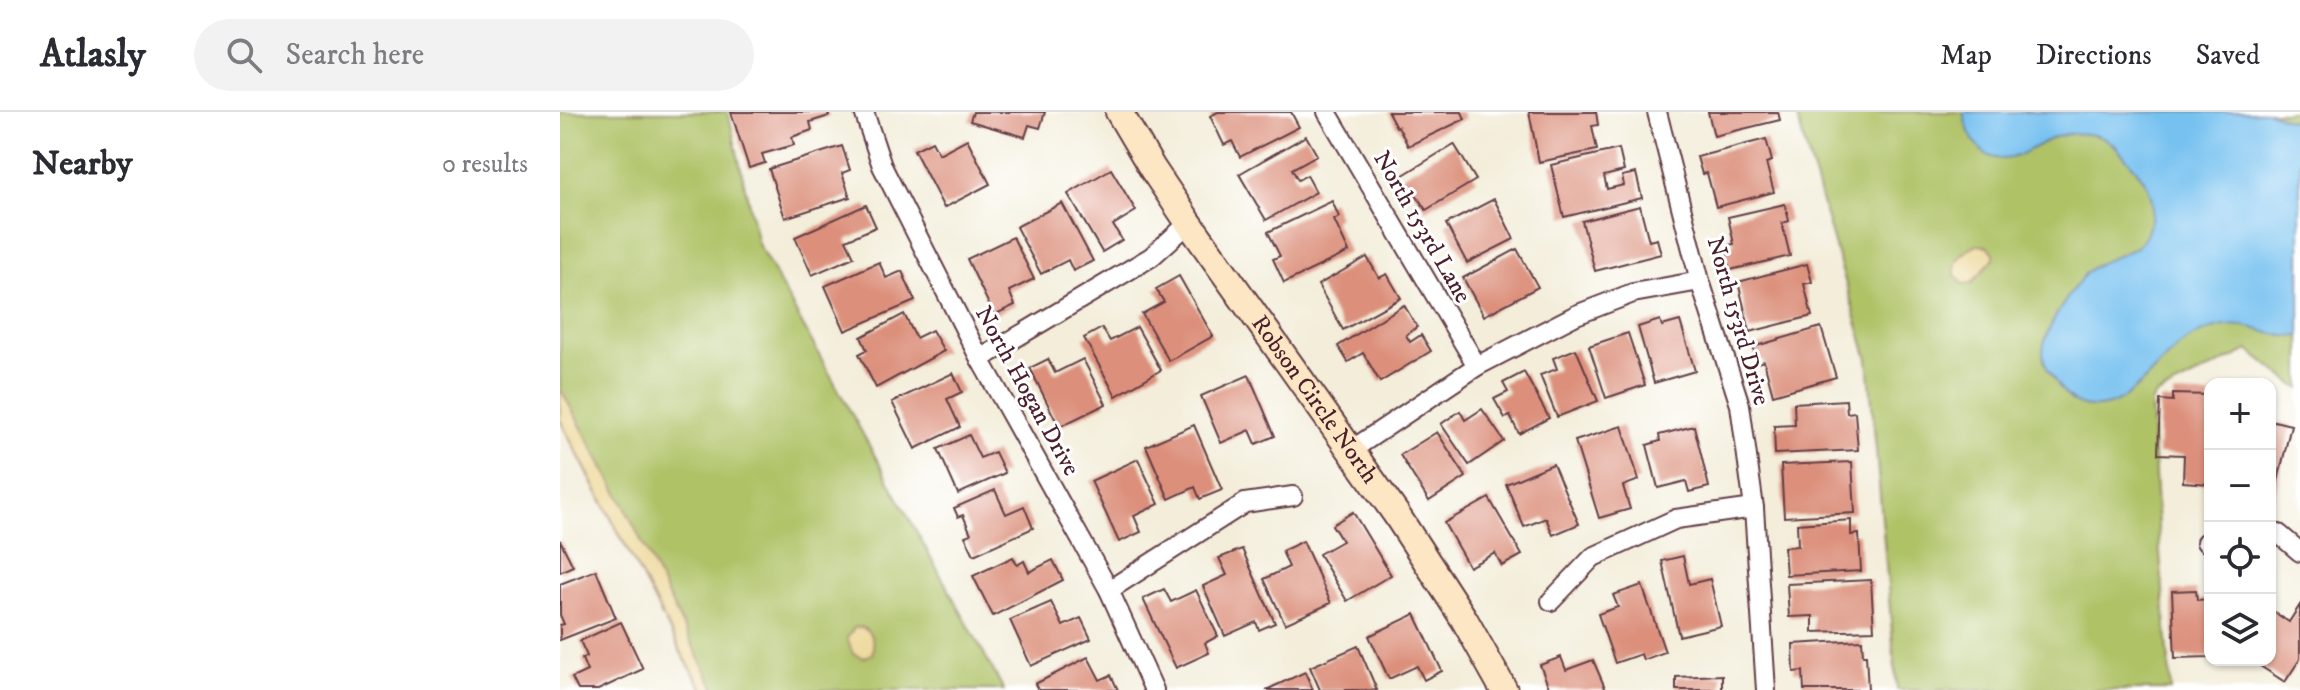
<!DOCTYPE html>
<html lang="en">
<head>
<meta charset="utf-8">
<style>
  :root { --surface:#fff; --page:#f2f2f3; --text:#2b2b33; --muted:#7c7c81; --line:#e1e1e2 }
  body { margin:0; font-family:"IM FELL DW Pica",serif; background:var(--page); color:var(--text) }
  .controls { position:absolute; right:24px; bottom:24px; display:grid; overflow:hidden; border-radius:16px; box-shadow:0 2px 6px #0004 }
  .controls button { width:72px; height:72px; display:grid; place-items:center; padding:0; border:0; border-bottom:2px solid var(--line); background:var(--surface); color:var(--text); font:40px sans-serif }
  .list { margin:0; padding:0; list-style:none }
  h2 { display:flex; justify-content:space-between; align-items:center; height:104px; margin:0; padding:0 32px; font-size:34px }
  h2 small { font-size:26px; font-weight:400; color:var(--muted) }
  .icon { flex:none; width:44px; height:44px; fill:none; stroke:currentColor; stroke-width:2; stroke-linecap:round; stroke-linejoin:round }
  .map { position:relative; flex:none; width:1740px; height:578px; overflow:hidden }
  header { display:flex; align-items:center; gap:48px; box-sizing:border-box; height:112px; padding:0 40px; background:var(--surface); border-bottom:2px solid var(--line) }
  header strong { font-size:38px }
  nav { display:flex; gap:44px; margin-inline-start:auto; font-size:28px }
  .search { width:560px; height:72px; background:var(--page); display:flex; align-items:center; gap:20px; box-sizing:border-box; padding:0 28px; border-radius:44px; color:var(--muted); font-size:30px }
  main { display:flex }
  aside { flex:1; background:var(--surface) }
  .map>svg:first-child { display:block }
  .green { fill:#afc266; stroke:#7c7048; stroke-width:2 }
  .sand { fill:#eeda9e; stroke:#9c7c64; stroke-width:2 }
  .water { fill:#76c1f0; stroke:#60708e; stroke-width:2 }
  .building { fill:#dc907b }
  .lines { fill:none; stroke-linecap:round; stroke-linejoin:round }
  .street-casing { stroke:#633e45; stroke-width:22 }
  .secondary-casing { stroke:#633e45; stroke-width:30 }
  .street { stroke:#fff; stroke-width:18 }
  .secondary { stroke:#fce6c4; stroke-width:26 }
  .labels { text-anchor:middle; dominant-baseline:central; stroke-width:6; stroke-linejoin:round; paint-order:stroke }
  .street-label { font-size:24px; fill:#4a1f2b; stroke:#fff }
</style>
</head>
<body>
<header>
<strong>Atlasly</strong>
<div class="search"><svg class="icon" aria-label="search" viewBox="0 0 24 24"><circle cx="10" cy="10" r="6"/><path d="M15 15l6 6"/></svg>Search here</div>
<nav><a>Map</a><a>Directions</a><a>Saved</a></nav>
</header>
<main>
<aside>
<h2>Nearby<small>0 results</small></h2>
<ul class="list">
</ul>
</aside>
<div class="map">
<svg width="1740" height="578" viewBox="0 0 1740 578">
  <rect width="100%" height="100%" fill="#fff"/>
  <filter id="ink" filterUnits="userSpaceOnUse"><feTurbulence type="fractalNoise" baseFrequency=".0125" numOctaves="2"/><feDisplacementMap in="SourceGraphic" scale="16" xChannelSelector="R" yChannelSelector="G"/><feConvolveMatrix kernelMatrix="1 2 1 2 8 2 1 2 1" color-interpolation-filters="sRGB"/></filter>
  <filter id="wash" filterUnits="userSpaceOnUse"><feTurbulence type="fractalNoise" baseFrequency=".006" numOctaves="4" result="noise"/><feDisplacementMap in="SourceGraphic" scale="32" xChannelSelector="R" yChannelSelector="G"/><feGaussianBlur stdDeviation="1.8" result="paint"/><feColorMatrix in="noise" values="0 0 0 0 0 0 0 0 0 0 0 0 0 0 0 0 0 1.4 0 .05"/><feComposite in="paint" operator="in"/></filter>
  <g filter="url(#wash)">
    <rect width="100%" height="100%" fill="#f3edd9"/>
    <g class="green">
      <polygon points="0,0 168,0 198,132 444,578 144,578 122,542 0,308"/>
      <polygon points="1237,0 1740,0 1740,277 1688,238 1595,284 1591,291 1598,416 1611,578 1337,578 1308,247 1238,9"/>
    </g>
    <g class="sand">
      <path d="M1417,133L1428,134L1434,141V146L1412,171L1403,172L1395,163C1393,147 1403,140 1417,133Z"/>
      <polygon points="0,276 62,389 119,507 156,578 144,578 122,542 0,308"/>
      <path d="M301,515C312,519 315,531 312,542L304,546L293,542L287,526L294,516Z"/>
    </g>
    <path class="water" d="M1403,0H1709L1740,12V224C1722,226 1710,221 1693,216C1671,210 1648,216 1629,227C1595,247 1568,308 1520,293C1510,289 1504,281 1498,273C1491,264 1483,251 1483,240C1483,219 1512,177 1526,161C1545,141 1578,147 1588,118C1602,77 1579,61 1555,34C1541,19 1510,19 1492,26C1479,32 1467,41 1454,45C1423,55 1408,25 1403,0Z"/>
    <g id="blocks">
      <g class="building">
        <polygon points="171,0 268,0 269,4 250,10 252,18 232,25 234,33 202,42 205,51 189,56"/>
        <polygon points="413,0 485,0 480,16 469,13 465,25 410,9"/>
        <polygon points="658,0 731,0 739,15 680,45 672,29 664,33 650,4"/>
        <polygon points="828,0 902,0 905,7 848,34 838,14 836,15"/>
        <polygon points="969,0 1036,0 1038,13 1032,14 1037,38 979,50"/>
        <polygon points="1148,0 1218,0 1220,8 1154,24"/>
        <polygon points="746,24 757,43 732,57 738,68 747,63 756,80 706,108 679,62"/>
        <polygon points="407,27 430,72 384,96 354,38 372,29 379,42"/>
        <polygon points="1206,27 1212,49 1206,51 1214,80 1156,95 1147,61 1142,62 1137,45"/>
        <polygon points="894,32 916,68 866,98 852,77 849,79 840,65"/>
        <polygon points="282,34 290,58 282,61 290,85 225,106 209,57"/>
        <polygon points="1059,37 1064,59 1044,64 1047,77 1064,73 1062,64 1076,61 1082,86 1004,105 991,53"/>
        <polygon points="551,57 576,99 553,113 562,128 542,140 508,82"/>
        <polygon points="934,87 954,127 907,151 886,112"/>
        <polygon points="772,89 779,105 774,108 789,140 724,171 713,147 720,144 708,120"/>
        <polygon points="502,91 533,149 513,159 508,148 481,162 456,115"/>
        <polygon points="1225,92 1229,109 1222,111 1230,144 1170,158 1164,134 1174,132 1168,105"/>
        <polygon points="306,93 316,115 286,128 294,145 252,163 235,125"/>
        <polygon points="1080,94 1089,129 1097,127 1101,142 1035,159 1022,109"/>
        <polygon points="453,125 474,167 449,179 455,193 434,203 407,147"/>
        <polygon points="957,137 978,175 924,204 903,166"/>
        <polygon points="807,145 819,166 827,162 841,186 783,218 758,173"/>
        <polygon points="319,150 326,166 342,159 355,189 285,219 265,174"/>
        <polygon points="1247,152 1252,170 1244,172 1252,204 1190,220 1178,170"/>
        <polygon points="619,164 653,224 609,249 582,202 604,190 596,177"/>
        <polygon points="844,193 857,215 846,223 850,230 861,223 871,239 820,270 803,241 788,250 778,234"/>
        <polygon points="344,202 356,226 372,218 384,239 316,276 299,242 307,238 301,225"/>
        <polygon points="1100,208 1102,214 1120,209 1135,259 1094,271 1078,215"/>
        <polygon points="577,215 601,258 556,284 524,226 542,216 550,229"/>
        <polygon points="1261,215 1276,265 1213,283 1204,249 1197,251 1193,235"/>
        <polygon points="1068,221 1085,273 1046,286 1029,234"/>
        <polygon points="1016,237 1038,289 997,305 980,263 997,257 993,246"/>
        <polygon points="488,247 495,261 523,247 546,292 499,315 470,256"/>
        <polygon points="964,260 989,306 959,322 950,304 945,306 934,287 948,280 943,271"/>
        <polygon points="393,261 402,280 387,287 400,315 355,337 332,290"/>
        <polygon points="689,263 715,324 696,332 690,318 661,331 641,284"/>
        <polygon points="1613,282 1650,283 1650,372 1623,370 1624,343 1598,342 1600,288 1613,289"/>
        <polygon points="1286,288 1287,301 1295,300 1298,338 1215,342 1214,314 1235,313 1234,291"/>
        <polygon points="922,297 944,329 909,353 881,312 900,299 905,308"/>
        <polygon points="1710,308 1731,313 1714,386 1710,385"/>
        <polygon points="634,313 662,378 640,387 635,375 609,387 586,334"/>
        <polygon points="1062,314 1079,368 1063,374 1070,397 1039,406 1015,329"/>
        <polygon points="1134,314 1149,375 1129,380 1126,369 1098,376 1087,333 1100,329 1099,323"/>
        <polygon points="877,320 906,365 869,389 840,343"/>
        <polygon points="409,323 420,346 435,340 445,361 398,382 378,337"/>
        <polygon points="578,347 599,392 574,404 581,420 559,430 531,369"/>
        <polygon points="1292,350 1295,401 1224,405 1221,353"/>
        <polygon points="993,352 1019,412 993,423 986,406 964,415 946,372"/>
        <polygon points="435,378 446,402 464,394 473,416 414,443 405,424 411,422 403,403 398,405 394,396"/>
        <polygon points="929,386 962,443 942,454 935,441 909,455 884,411"/>
        <polygon points="793,400 831,463 787,489 759,442 782,429 772,413"/>
        <polygon points="1291,408 1291,423 1299,422 1301,459 1226,463 1224,435 1238,434 1237,412"/>
        <polygon points="0,428 13,454 0,460"/>
        <polygon points="743,429 771,491 725,512 704,467 729,455 722,439"/>
        <polygon points="682,437 715,511 699,518 696,510 665,524 643,474 667,463 659,446"/>
        <polygon points="1123,444 1129,472 1150,467 1161,514 1119,524 1102,449"/>
        <polygon points="453,445 457,453 464,449 469,460 493,448 503,468 433,504 413,464"/>
        <polygon points="36,458 56,506 0,528 0,513 4,512 0,503 0,472"/>
        <polygon points="1311,468 1314,518 1253,520 1253,504 1229,505 1227,472"/>
        <polygon points="1082,473 1105,540 1083,548 1081,542 1055,551 1038,502 1058,495 1053,483"/>
        <polygon points="604,477 611,490 636,478 658,524 645,531 649,541 616,556 583,487"/>
        <polygon points="1636,478 1637,488 1650,487 1650,545 1615,546 1612,479"/>
        <polygon points="491,490 503,514 521,506 531,527 471,554 450,508"/>
        <polygon points="1740,493 1740,547 1725,570 1691,548 1710,548 1711,498 1729,510"/>
        <polygon points="855,502 882,559 864,568 857,554 829,567 809,524"/>
        <polygon points="61,510 83,557 38,578 18,578 12,566 27,559 22,547 27,544 20,529"/>
        <polygon points="1302,528 1303,543 1306,543 1308,578 1244,578 1243,559 1234,560 1233,532"/>
        <polygon points="798,534 817,578 760,578 750,555"/>
        <polygon points="528,545 540,568 551,563 558,578 478,578 475,572"/>
        <polygon points="1001,545 1006,558 1033,548 1046,578 990,578 980,553"/>
        <polygon points="745,560 753,578 706,578"/>
        <polygon points="1162,563 1162,578 1116,578 1116,565"/>
      </g>
    </g>
  </g>
  <g filter="url(#ink)">
    <use href="#blocks" fill-opacity="0" stroke="#633e45" stroke-width="2"/>
    <g class="lines">
      <defs>
        <g id="street">
          <polyline points="304,0 322,54 420,247 549,478 594,578"/>
          <polyline points="767,0 917,254"/>
          <polyline points="1097,0 1140,169 1180,293 1194,396 1206,578"/>
          <polyline points="420,247 591,145 629,111"/>
          <polyline points="790,339 917,254 1016,203 1073,181 1140,169"/>
          <polyline points="1710,421 1719,422 1740,440"/>
          <polyline points="1646,430 1650,428"/>
          <polyline points="549,478 685,391 733,384"/>
          <polyline points="991,489 1033,445 1116,407 1194,396"/>
        </g>
        <g id="secondary">
          <path id="s1" d="M559,0L592,56L629,111L836,402L904,507L944,578"/>
        </g>
      </defs>
      <use href="#street" class="street-casing"/>
      <use href="#secondary" class="secondary-casing"/>
      <use href="#street" class="street"/>
      <use href="#secondary" class="secondary"/>
    </g>
  </g>
  <g class="labels">
    <g class="street-label">
      <text transform="translate(862 115) rotate(60)">North 153rd Lane</text>
      <text transform="translate(1178 209) rotate(74)">North 153rd Drive</text>
      <text transform="translate(467 279) rotate(61)">North Hogan Drive</text>
      <text stroke="none"><textPath href="#s1" startOffset="348">Robson Circle North</textPath></text>
    </g>
  </g>
</svg>
<div class="controls">
<button>+</button>
<button>−</button>
<button><svg class="icon" aria-label="locate" viewBox="0 0 24 24"><circle cx="12" cy="12" r="6"/><path d="M12 2v4M12 18v4M2 12h4M18 12h4"/></svg></button>
<button><svg class="icon" aria-label="layers" viewBox="0 0 24 24"><path d="M12 4l9 5-9 5-9-5zM3 14l9 5 9-5"/></svg></button>
</div>
</div>
</main>
</body>
</html>
